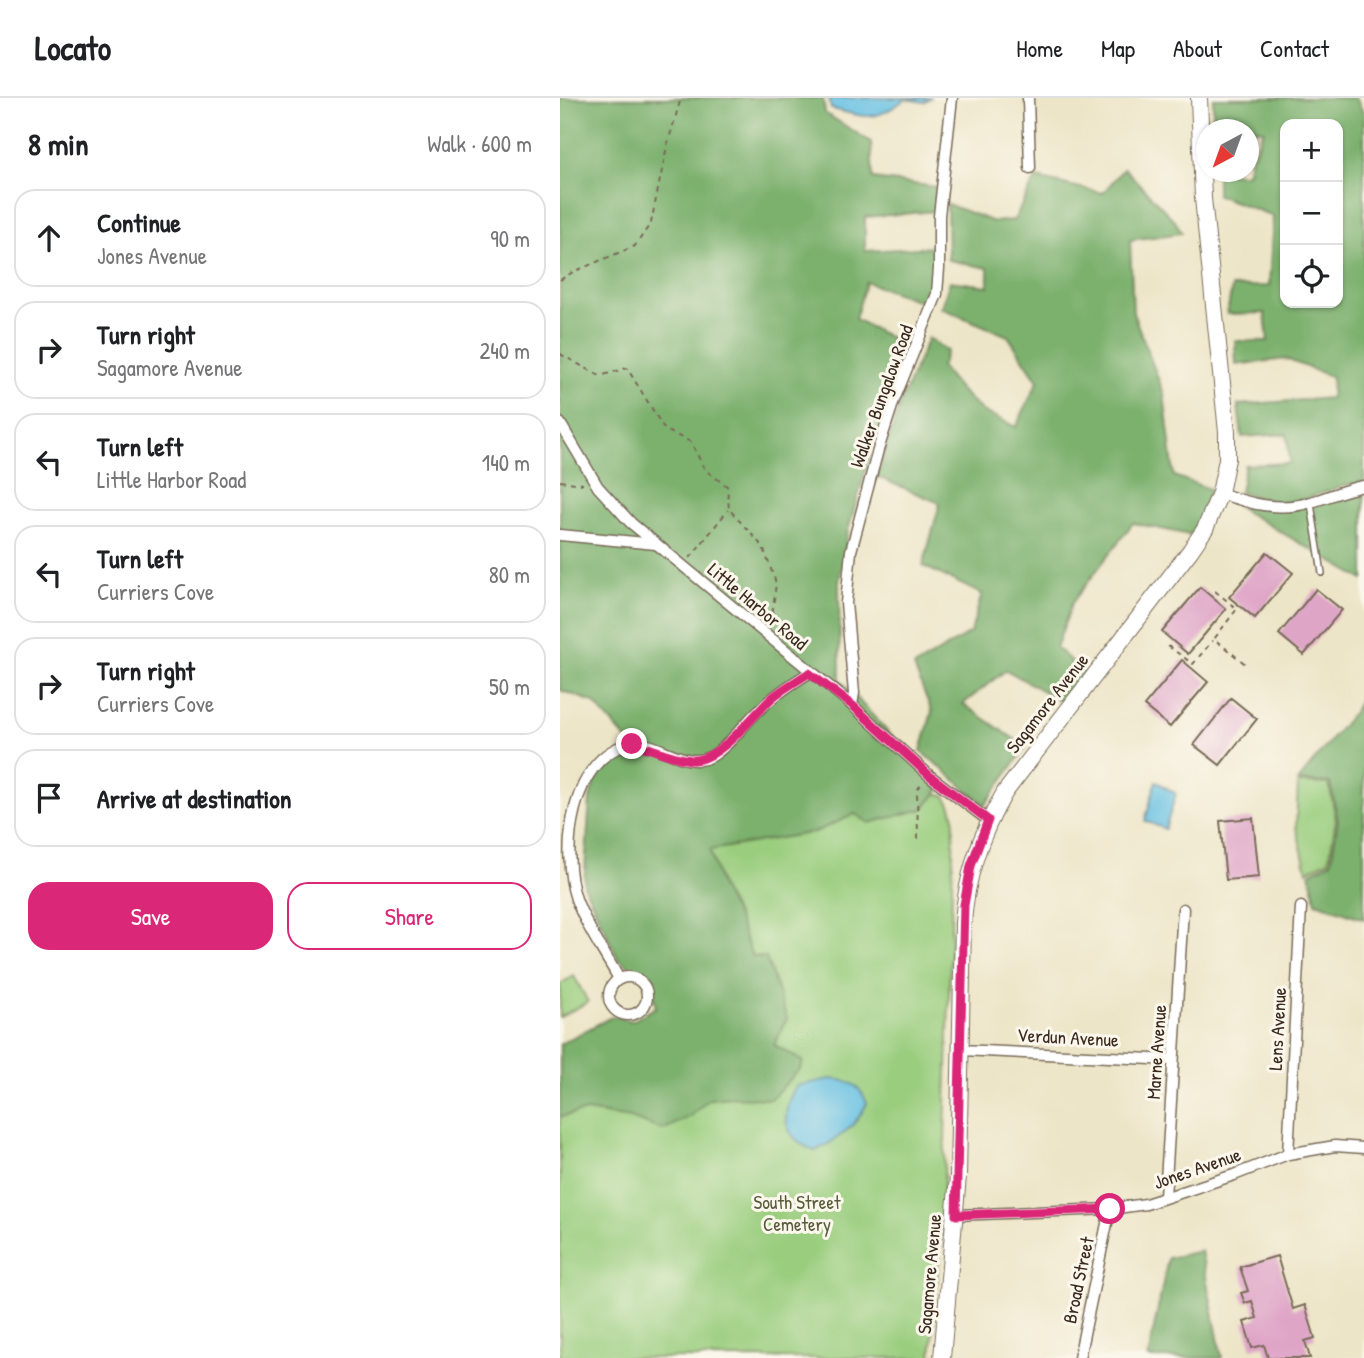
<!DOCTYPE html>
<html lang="en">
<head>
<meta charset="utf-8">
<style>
  :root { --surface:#fff; --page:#f6f6f6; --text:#202124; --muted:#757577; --line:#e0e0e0; --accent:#db2777 }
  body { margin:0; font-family:"Patrick Hand",sans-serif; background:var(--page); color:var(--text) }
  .controls { position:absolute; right:21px; top:21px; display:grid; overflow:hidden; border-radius:14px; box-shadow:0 2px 5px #0004 }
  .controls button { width:63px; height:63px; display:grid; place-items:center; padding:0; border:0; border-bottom:2px solid var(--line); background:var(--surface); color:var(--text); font:35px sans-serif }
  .compass { position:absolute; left:636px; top:21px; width:63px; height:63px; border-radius:50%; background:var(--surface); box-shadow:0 2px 5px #0004; rotate:221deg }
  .stop { position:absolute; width:21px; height:21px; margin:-16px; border:5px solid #db2777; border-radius:50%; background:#fff }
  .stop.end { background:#db2777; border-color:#fff; box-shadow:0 2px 7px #0008 }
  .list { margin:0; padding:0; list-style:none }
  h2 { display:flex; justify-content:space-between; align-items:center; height:91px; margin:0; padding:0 28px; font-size:30px }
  h2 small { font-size:23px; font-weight:400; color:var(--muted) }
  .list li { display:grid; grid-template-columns:46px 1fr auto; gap:21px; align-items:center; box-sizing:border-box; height:98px; margin:0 14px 14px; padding:0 14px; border:2px solid var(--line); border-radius:21px }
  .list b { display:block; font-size:26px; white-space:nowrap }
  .list p { margin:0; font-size:23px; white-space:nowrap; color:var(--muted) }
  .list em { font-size:23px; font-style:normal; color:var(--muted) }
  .actions { display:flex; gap:14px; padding:21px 28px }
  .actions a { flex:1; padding:16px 0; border:2px solid var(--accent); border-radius:21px; text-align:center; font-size:24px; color:var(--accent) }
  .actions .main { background:var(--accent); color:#fff }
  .icon { flex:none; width:38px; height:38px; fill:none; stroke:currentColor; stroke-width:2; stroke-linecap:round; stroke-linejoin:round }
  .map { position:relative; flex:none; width:804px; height:1260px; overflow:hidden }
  header { display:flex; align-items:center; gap:42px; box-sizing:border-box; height:98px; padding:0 35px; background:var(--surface); border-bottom:2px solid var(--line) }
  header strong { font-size:33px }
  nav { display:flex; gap:38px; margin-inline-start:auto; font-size:24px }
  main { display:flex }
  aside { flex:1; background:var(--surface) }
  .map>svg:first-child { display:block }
  .green { fill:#9acd7e; stroke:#6a7c4e; stroke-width:2 }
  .forest { fill:#7bb06d; stroke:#5b6d46; stroke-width:2; fill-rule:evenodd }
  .water { fill:#64bfe2; stroke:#507480; stroke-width:2 }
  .building { fill:#dfa5c7 }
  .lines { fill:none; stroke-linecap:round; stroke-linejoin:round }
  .service-casing { stroke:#796b59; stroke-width:8 }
  .minor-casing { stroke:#796b59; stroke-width:13 }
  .secondary-casing { stroke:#796b59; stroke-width:18 }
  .path { stroke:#796b59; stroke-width:2; stroke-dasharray:5 5; stroke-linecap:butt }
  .service { stroke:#fff; stroke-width:5 }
  .minor { stroke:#fff; stroke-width:10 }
  .secondary { stroke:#fff; stroke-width:16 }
  .route { stroke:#db2777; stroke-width:9 }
  .labels { text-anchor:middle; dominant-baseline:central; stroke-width:6; stroke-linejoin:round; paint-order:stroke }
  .street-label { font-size:19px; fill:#3b2a1e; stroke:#fbf7ec }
  .park-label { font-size:19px; fill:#585b3b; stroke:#fbf7ec }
</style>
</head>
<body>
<header>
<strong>Locato</strong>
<nav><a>Home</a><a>Map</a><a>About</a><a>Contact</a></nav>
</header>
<main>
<aside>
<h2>8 min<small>Walk · 600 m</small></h2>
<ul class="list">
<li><svg class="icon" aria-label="ahead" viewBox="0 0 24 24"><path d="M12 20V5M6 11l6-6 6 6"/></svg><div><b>Continue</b><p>Jones Avenue</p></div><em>90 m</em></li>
<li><svg class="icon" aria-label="right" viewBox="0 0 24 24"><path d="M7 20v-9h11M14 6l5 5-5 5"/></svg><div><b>Turn right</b><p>Sagamore Avenue</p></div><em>240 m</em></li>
<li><svg class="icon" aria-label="left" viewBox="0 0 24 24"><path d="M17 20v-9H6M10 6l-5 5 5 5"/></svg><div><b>Turn left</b><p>Little Harbor Road</p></div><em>140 m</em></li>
<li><svg class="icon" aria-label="left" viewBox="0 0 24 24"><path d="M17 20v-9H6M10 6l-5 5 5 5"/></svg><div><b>Turn left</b><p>Curriers Cove</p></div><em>80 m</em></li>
<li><svg class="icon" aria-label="right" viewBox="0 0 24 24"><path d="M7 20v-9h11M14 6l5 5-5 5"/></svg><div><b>Turn right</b><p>Curriers Cove</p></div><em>50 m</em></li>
<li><svg class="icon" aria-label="arrive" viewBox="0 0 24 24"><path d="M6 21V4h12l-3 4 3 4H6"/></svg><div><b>Arrive at destination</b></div></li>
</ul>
<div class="actions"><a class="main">Save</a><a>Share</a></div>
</aside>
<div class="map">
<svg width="804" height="1260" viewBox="0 0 804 1260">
  <rect width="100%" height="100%" fill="#fbf7ec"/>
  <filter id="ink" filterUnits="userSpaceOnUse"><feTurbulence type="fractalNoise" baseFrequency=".0143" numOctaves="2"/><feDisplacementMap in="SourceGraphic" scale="14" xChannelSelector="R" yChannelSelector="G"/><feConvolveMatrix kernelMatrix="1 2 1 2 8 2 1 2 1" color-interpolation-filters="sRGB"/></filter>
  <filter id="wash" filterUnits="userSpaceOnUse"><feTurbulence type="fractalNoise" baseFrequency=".00686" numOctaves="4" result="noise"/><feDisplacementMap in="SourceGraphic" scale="28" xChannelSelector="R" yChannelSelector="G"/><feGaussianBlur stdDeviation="1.57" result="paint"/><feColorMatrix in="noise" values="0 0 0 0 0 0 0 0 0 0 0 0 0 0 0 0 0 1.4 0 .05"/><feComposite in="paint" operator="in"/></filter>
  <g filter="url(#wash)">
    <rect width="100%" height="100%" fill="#ede5c7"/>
    <g class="green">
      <polygon points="738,685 769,686 776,722 769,762 747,773 736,729"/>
      <polygon points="375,696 384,697 391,708 394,720 383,1113 371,1260 0,1260 0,1009 83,1012 145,747"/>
      <polygon points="14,878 28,904 0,919 0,886"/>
    </g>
    <g class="forest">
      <polygon points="0,0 263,0 265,15 311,44 313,81 377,89 376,113 305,119 305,153 374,149 374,183 367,206 306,184 295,221 348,249 313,348 288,432 279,484 280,582 380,691 363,711 309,725 295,716 255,734 150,752 161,789 176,817 192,858 206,860 227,921 214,947 243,963 241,970 211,1001 172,999 149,1001 131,1018 103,1032 70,1020 26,1013 0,1019 0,946 53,918 72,923 96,909 90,882 58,861 24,787 30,700 38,670 76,652 33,604 0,592"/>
      <path d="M653,0H796L804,16V384C777,385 744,407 718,404C705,402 692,397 680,394L685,367L730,365L727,336L682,339L678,307L771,300L772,279L726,261L676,267L675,243H708L705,215L667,216L672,189L709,188L713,118L657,97V74L683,76L688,74L689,65L704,32L653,27ZM725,26H778V205H725Z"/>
      <polygon points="564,70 615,123 622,135 570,142 573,215 604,296 614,378 650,391 643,414 630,437 573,425 512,505 496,550 525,575 501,603 446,572 403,606 466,649 425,707 361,653 372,614 354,569 411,534 422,496 363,468 380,405 317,379 340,306 368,240 387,253 381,269 400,292 422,313 456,329 478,283 448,238 381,210 390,183 428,188 428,170 388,162 387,106 434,124 454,122 476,80 543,95"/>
      <polygon points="804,397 804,482 679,410"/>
      <polygon points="804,595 804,821 756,804 750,775 771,764 778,722 770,685 738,683 794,613"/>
      <polygon points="641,1153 662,1260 588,1260 608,1160"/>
    </g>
    <g class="water">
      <path d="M269,0H370L364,4L345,1C314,25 308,19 271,11Z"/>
      <polygon points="596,683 616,696 605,731 585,723"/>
      <path d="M270,981C290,982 300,987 307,1005C297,1028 277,1042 255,1053C223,1040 219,1017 236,988Z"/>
    </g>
    <g id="blocks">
      <g class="building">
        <polygon points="707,454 733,475 695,520 669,499"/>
        <polygon points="640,489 666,511 628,556 602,534"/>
        <polygon points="756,491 782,512 744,557 719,536"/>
        <polygon points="622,562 648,584 610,629 584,608"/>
        <polygon points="671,600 697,621 660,667 634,647"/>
        <polygon points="693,720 699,779 666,782 660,723"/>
        <polygon points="717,1158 733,1211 745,1207 755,1240 745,1243 750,1260 708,1260 704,1247 692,1250 684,1224 697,1220 692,1203 685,1205 681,1195 688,1193 680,1169"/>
      </g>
    </g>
  </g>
  <g filter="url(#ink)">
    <use href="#blocks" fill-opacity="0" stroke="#796b59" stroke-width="2"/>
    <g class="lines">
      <defs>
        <polyline id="service" points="751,406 762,475"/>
        <g id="minor">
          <polyline points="468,0 470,70"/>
          <polyline points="0,325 38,389 71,425 292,607 370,678 428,722"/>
          <path d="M660,395C690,406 720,414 751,404C769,399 785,391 804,388"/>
          <polyline points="0,437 96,446"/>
          <polyline points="292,607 294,595 286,505 291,453 318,352 334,302 377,196 379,170 379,118 392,0"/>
          <circle cx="68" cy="898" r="19"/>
          <path d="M59,881C45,855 26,829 16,801C0,754 11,658 70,646C98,641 124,673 152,658C168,649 185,625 198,613C213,598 231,586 249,575"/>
          <polyline points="401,952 613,962"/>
          <polyline points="728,1056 741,809"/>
          <polyline points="605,1099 623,811"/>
          <polyline points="396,1117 550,1111 586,1106 674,1077 728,1056 775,1048 804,1050"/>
          <polyline points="519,1260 550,1111"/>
        </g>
        <path id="secondary" d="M382,1260L398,1078L403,825C406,777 421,735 445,694L630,453L645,431L660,395L667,361V334L643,100L639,0"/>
      </defs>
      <use href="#service" class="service-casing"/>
      <use href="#minor" class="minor-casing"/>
      <use href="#secondary" class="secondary-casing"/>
      <g class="path">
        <polyline points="0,182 13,174 75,148 91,125 107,48 121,0"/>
        <polyline points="0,256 40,278 67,270 105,332 131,344 145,372 167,388 169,411 203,449 216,485 211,527"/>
        <polyline points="0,383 23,386"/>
        <polyline points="130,460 168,412"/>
        <polyline points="655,493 677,511 654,541 688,568"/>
        <polyline points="608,548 633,566 653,542"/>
        <polyline points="358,741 357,692 361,687"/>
      </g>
      <use href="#service" class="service"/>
      <use href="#minor" class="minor"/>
      <use href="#secondary" class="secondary"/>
    </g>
  </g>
  <g class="lines" filter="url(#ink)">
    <path class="route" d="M72,646C92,649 115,662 134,662C160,662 194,616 213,599C224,590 237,583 249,575L292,607L370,678L428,722L411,768L404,807L396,1117L550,1111"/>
  </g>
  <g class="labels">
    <g class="street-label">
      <text transform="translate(321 298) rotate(-70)">Walker Bungalow Road</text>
      <text transform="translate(198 508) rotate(40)">Little Harbor Road</text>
      <text transform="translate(487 605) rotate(-52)">Sagamore Avenue</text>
      <text transform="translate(717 931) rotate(-87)">Lens Avenue</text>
      <text transform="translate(508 939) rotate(3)">Verdun Avenue</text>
      <text transform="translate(596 954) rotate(-86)">Marne Avenue</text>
      <text transform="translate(637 1070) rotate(-19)">Jones Avenue</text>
      <text transform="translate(369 1176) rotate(-85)">Sagamore Avenue</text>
      <text transform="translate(518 1182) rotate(-78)">Broad Street</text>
    </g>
    <g class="park-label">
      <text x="237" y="1104">South Street<tspan x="237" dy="22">Cemetery</tspan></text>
    </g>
  </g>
</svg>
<div class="controls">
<button>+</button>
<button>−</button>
<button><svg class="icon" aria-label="locate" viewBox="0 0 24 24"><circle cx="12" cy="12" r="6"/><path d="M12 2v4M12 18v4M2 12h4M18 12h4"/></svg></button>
</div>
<svg class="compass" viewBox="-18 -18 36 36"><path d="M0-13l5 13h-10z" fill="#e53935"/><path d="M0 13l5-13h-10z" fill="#757577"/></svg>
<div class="stop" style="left:550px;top:1111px"></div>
<div class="stop end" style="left:72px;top:646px"></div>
</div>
</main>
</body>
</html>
